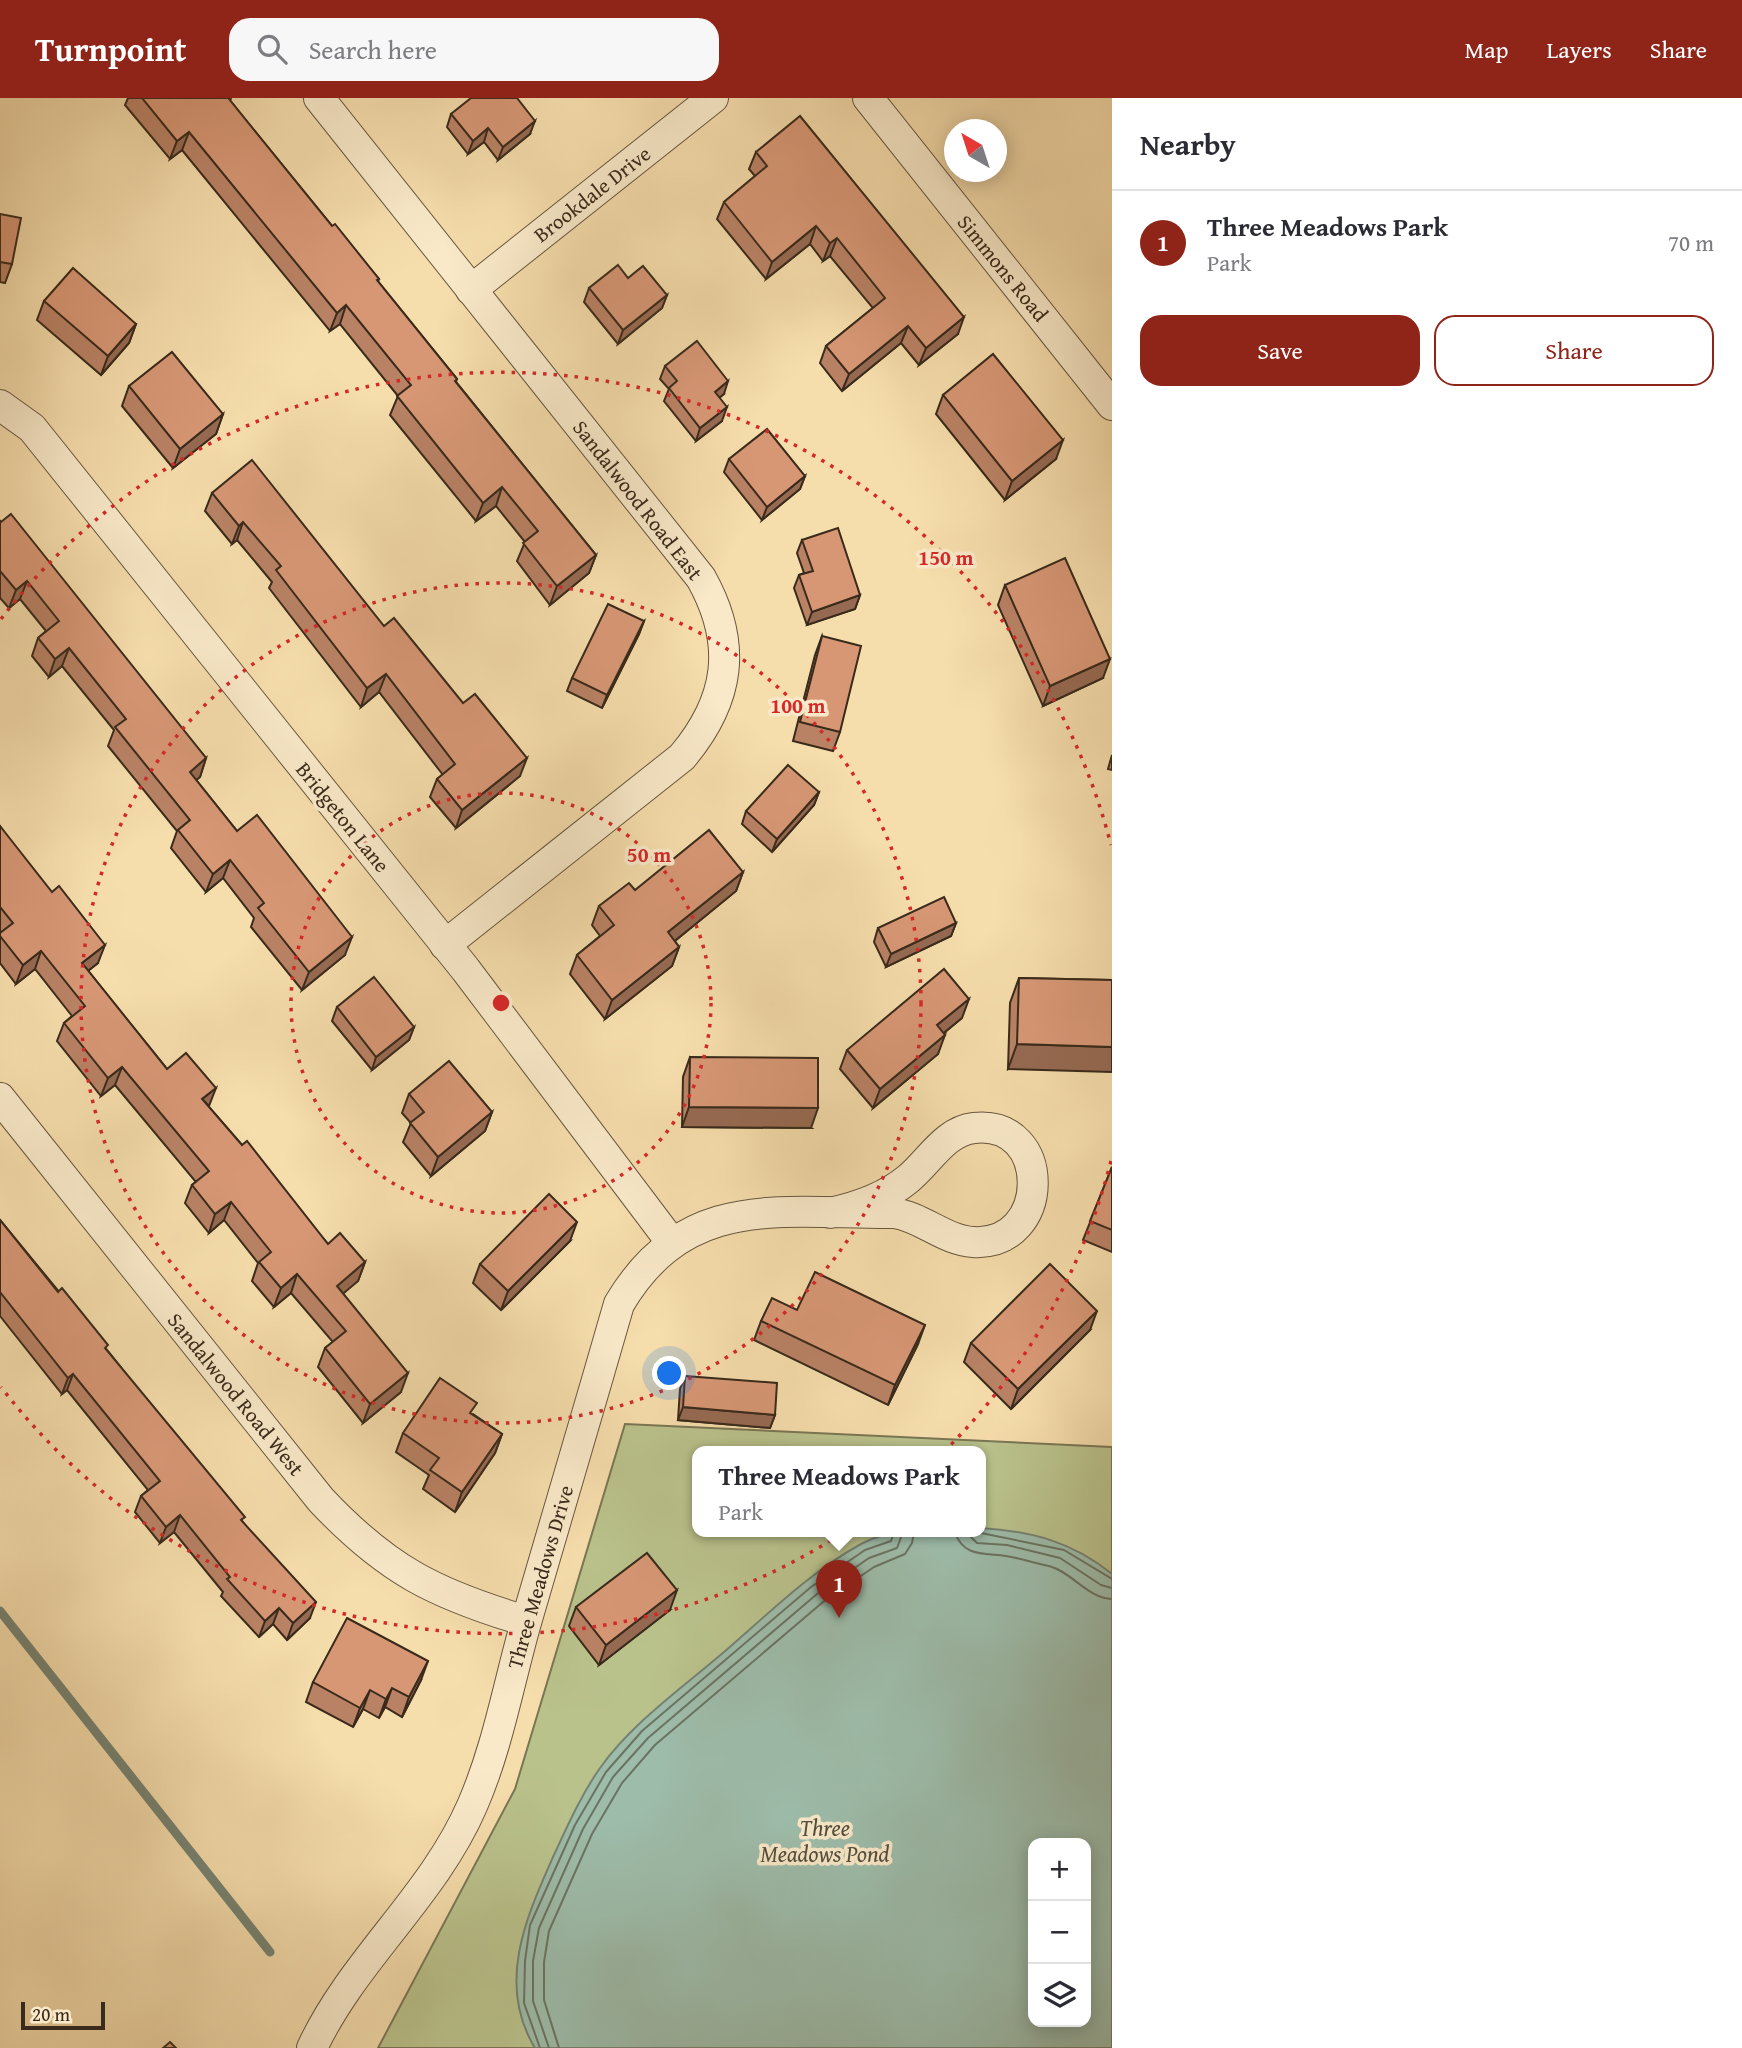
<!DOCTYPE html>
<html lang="en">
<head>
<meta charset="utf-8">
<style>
  :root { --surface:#fff; --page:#f7f7f7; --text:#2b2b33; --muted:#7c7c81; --line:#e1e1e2; --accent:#8f2418 }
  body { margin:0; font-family:"Gentium Book Plus",serif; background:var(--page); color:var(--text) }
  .controls { position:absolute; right:21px; bottom:21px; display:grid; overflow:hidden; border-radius:14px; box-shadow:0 4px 18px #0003 }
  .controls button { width:63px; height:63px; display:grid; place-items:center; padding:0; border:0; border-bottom:2px solid var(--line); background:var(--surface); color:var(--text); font:35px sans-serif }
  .compass { position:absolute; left:944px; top:21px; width:63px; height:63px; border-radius:50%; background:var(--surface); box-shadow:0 4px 18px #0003; rotate:321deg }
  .scale { position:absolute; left:21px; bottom:18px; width:84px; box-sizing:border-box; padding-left:7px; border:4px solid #392a1b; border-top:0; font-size:19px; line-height:24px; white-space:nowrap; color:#392a1b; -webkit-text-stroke:5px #f9e9c9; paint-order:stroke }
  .you { position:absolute; left:670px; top:1276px; width:24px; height:24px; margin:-18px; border:5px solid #fff; border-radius:50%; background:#1a73e8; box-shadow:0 0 0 10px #1a73e833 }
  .badge { display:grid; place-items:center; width:46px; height:46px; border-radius:50%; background:var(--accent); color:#fff; font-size:23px; font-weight:700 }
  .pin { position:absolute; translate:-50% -58px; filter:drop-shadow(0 2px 4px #0008) }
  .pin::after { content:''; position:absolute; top:37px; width:24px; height:21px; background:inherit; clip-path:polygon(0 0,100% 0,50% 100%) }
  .popup { position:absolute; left:692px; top:1348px; width:294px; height:91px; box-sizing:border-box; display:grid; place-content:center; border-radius:14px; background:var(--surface); filter:drop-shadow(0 2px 5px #0005); font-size:23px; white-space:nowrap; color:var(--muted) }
  .popup b { font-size:26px; color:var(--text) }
  .popup::after { content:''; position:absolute; left:50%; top:100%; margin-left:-14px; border:14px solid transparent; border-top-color:var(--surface) }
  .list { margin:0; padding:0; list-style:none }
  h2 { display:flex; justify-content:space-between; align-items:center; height:91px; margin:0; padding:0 28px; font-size:30px }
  h2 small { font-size:23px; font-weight:400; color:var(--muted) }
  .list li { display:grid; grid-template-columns:46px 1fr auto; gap:21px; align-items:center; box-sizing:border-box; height:105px; padding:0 28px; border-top:2px solid var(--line) }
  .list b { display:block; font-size:26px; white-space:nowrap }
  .list p { margin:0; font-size:23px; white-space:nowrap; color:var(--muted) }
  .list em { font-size:23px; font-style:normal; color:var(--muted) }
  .actions { display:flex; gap:14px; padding:21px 28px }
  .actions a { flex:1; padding:16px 0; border:2px solid var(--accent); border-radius:21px; text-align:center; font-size:24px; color:var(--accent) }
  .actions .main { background:var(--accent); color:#fff }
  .icon { flex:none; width:38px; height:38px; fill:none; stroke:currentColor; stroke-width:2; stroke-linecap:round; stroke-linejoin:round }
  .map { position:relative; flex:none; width:1112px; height:1950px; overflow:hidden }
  header { display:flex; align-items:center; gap:42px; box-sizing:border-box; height:98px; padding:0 35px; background:var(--accent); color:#fff }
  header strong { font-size:33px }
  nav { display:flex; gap:38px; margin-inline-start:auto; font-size:24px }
  .search { width:490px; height:63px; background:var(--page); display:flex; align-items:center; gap:18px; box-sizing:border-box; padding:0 24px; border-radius:21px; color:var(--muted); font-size:26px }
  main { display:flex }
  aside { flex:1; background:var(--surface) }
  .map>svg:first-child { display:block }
  .green { fill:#bac28c; stroke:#7a7654; stroke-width:2; fill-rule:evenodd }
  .water { fill:#9dbcaa; stroke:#758271; stroke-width:2; fill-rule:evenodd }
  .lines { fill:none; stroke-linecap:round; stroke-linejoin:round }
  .shore { stroke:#6b7362; stroke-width:2 }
  .stream { stroke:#758271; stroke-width:9 }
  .minor-casing { stroke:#68573f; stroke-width:32 }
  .minor { stroke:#f9e9c9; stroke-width:30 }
  .wall { fill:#b98265; stroke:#392a1b; stroke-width:2 }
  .shaded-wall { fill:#966a52; stroke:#392a1b; stroke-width:2 }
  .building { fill:#d79775; stroke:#392a1b; stroke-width:2 }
  .ring { fill:none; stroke:#d62828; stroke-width:3.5; stroke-dasharray:3.5 7 }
  .labels { text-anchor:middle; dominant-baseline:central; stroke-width:7; stroke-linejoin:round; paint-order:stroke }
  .street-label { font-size:21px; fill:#392a1b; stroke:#f9e9c9 }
  .water-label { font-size:23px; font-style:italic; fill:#524e3f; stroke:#f9e9c9 }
  .centre { fill:#d62828; stroke:#f9e9c9; stroke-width:3.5 }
  .ring-label { font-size:21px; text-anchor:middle; font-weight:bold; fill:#d62828; stroke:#f9e9c9; stroke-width:7; stroke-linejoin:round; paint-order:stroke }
</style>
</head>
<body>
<header>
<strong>Turnpoint</strong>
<div class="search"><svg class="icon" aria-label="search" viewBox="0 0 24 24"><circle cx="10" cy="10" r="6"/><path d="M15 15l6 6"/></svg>Search here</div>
<nav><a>Map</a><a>Layers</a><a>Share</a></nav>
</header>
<main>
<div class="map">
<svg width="1112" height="1950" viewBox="0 0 1112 1950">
  <rect width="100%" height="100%" fill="#f6ddac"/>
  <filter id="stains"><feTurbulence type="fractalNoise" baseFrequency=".00286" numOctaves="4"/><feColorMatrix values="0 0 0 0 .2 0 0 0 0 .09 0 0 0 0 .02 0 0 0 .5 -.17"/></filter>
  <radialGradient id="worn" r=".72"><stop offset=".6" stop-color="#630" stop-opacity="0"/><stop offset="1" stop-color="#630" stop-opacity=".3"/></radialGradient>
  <path class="green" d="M625,1326L1112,1349V1950H378L515,1691ZM697,1354H981V1434H697ZM1033,1745H1086V1924H1033Z"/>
  <path class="water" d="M981,1430C1031,1433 1073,1444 1112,1476V1950H535C496,1886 526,1820 553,1759C567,1729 581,1697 600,1670C632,1625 682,1590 724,1554C767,1517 810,1474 861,1446C896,1427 942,1434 981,1434ZM1033,1745H1086V1924H1033Z"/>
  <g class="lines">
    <g class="shore">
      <path d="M955,1434C963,1459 984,1455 1006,1458C1020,1460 1034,1465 1049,1468C1072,1474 1087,1500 1112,1501"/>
      <polyline points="966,1434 977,1445 1007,1447 1060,1460 1101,1487 1112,1490"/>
      <polyline points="976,1434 1064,1452 1112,1481"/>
      <polyline points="540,1950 524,1905 525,1863 530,1827 575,1727 606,1674 642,1633 811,1489 865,1452 891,1443 894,1434"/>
      <polyline points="549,1950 533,1903 533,1863 539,1830 583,1731 613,1679 648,1640 817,1496 869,1460 897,1450 903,1434"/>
      <polyline points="559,1950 544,1902 544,1864 549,1833 592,1736 622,1685 655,1647 823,1504 874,1469 905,1456 912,1445 914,1434"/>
    </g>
    <polyline class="stream" points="0,1513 270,1854"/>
    <defs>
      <g id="minor">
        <path d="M319,0L701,480C738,546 730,602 682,659L445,847"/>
        <polyline points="868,0 1112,307"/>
        <polyline points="471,192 713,0"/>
        <polyline points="0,307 32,330 466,872 672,1145"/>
        <path d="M0,1000L321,1402C387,1472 435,1496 526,1523"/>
        <path d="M312,1950C353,1862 433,1798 472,1708C498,1649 509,1583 527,1521C557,1415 589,1311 619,1206C686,1093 781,1116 894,1115C922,1119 944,1142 973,1144C1052,1149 1053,1021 974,1030C945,1033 929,1064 908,1081C885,1100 858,1109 830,1115"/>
      </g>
    </defs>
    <use href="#minor" class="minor-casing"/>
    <use href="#minor" class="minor"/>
  </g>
  <g class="wall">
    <polygon points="128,0 231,0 230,3 332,128 379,181 378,184 457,281 456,284 596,457 589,475 550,507 517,463 525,444 496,408 476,423 390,317 398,298 340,226 330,233 182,52 170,61 125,7"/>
    <polygon points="451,16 530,36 498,62 484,44 468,56 447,29"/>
    <polygon points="756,54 958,236 919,267 901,245 842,293 820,265 826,248 873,210 830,158 823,163 810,146 766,181 717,121 724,104 755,78 749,71"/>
    <polygon points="0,116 12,166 5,185 0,184"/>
    <polygon points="589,190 667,197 662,210 618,246 584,204"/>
    <polygon points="44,203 136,226 129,245 101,277 37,222"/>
    <polygon points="665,268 724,296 719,300 722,323 696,343 664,303 669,291 660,281"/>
    <polygon points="129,288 223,316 216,336 173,370 122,308"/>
    <polygon points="943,297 1056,361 1005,402 936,316"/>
    <polygon points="729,361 805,378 800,391 762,422 724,374"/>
    <polygon points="212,395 384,528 520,678 456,730 430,699 437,681 443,677 379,594 361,609 269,490 272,484 237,442 232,446 205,413"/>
    <polygon points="0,423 206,660 200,679 196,682 237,733 345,857 302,892 251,829 254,820 223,780 206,794 171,750 177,733 108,648 114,632 62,568 49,579 32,558 38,540 46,533 20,501 9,510 0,500"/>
    <polygon points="802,442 860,497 855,511 807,527 794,490 799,477 804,475 797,455"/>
    <polygon points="1005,487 1103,580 1043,608 998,507"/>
    <polygon points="644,523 639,536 602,610 567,593 572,580"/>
    <polygon points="822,538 840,634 833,653 793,643 815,557"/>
    <polygon points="1112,657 1112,672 1108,671"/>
    <polygon points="819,694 814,707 772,754 742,726 746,713"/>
    <polygon points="0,728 98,865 88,873 167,971 209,1009 328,1146 365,1164 358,1183 343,1195 401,1294 363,1325 318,1269 325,1250 333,1244 291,1195 274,1209 252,1183 258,1165 224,1122 209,1135 185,1105 192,1087 196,1084 115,987 101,998 57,943 64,925 72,918 35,871 16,886 0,865"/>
    <polygon points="743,774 736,793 675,843 679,849 672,868 605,921 570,876 577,857 600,838 592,827 599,808 635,792"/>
    <polygon points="956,825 951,838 886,869 874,844 878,830"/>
    <polygon points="1019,880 1112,882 1008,971 1010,905"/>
    <polygon points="337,909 414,929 409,942 372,972 332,923"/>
    <polygon points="962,920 944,935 938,956 873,1010 840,971 847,952"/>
    <polygon points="690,959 811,1030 682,1029 683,979"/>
    <polygon points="409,996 492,1014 485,1033 431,1078 403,1044 411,1025 402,1015"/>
    <polygon points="1112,1069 1112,1154 1083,1142"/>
    <polygon points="0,1122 107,1252 243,1424 310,1520 287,1542 273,1526 259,1539 221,1498 223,1494 174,1434 160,1445 135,1414 141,1398 148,1392 67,1292 62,1296 0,1218"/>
    <polygon points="570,1143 501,1212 473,1185 480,1166"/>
    <polygon points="797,1212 918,1246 888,1307 754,1242 761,1223"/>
    <polygon points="1090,1232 1011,1311 964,1264 971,1245"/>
    <polygon points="685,1278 775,1317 770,1330 678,1322 680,1291"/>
    <polygon points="473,1316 502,1336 495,1355 455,1414 423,1391 429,1377 396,1354 403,1335"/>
    <polygon points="576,1509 670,1512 599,1567 569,1528"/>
    <polygon points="421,1582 402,1619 385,1609 379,1620 363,1611 353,1629 306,1604 313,1584"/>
  </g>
  <g class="shaded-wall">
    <polygon points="535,23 530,36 498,62 503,49"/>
    <polygon points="488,30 484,44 468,56 473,43"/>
    <polygon points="189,34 182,52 170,61 177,43"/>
    <polygon points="816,128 810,146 766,181 772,164"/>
    <polygon points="837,140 830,158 823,163 830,145"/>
    <polygon points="667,197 662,210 618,246 623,232"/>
    <polygon points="346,207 340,226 330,233 337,215"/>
    <polygon points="964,219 958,236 919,267 926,250"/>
    <polygon points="136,226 129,245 101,277 108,258"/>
    <polygon points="908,228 901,245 842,293 849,276"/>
    <polygon points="728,283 724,296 710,307 715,294"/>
    <polygon points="727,309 722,323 696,343 700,330"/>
    <polygon points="223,316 216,336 173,370 180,351"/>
    <polygon points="1063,342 1056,361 1005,402 1012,383"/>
    <polygon points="805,378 800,391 762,422 767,409"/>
    <polygon points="502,389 496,408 476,423 483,405"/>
    <polygon points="243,424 237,442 232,446 239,428"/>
    <polygon points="596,457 589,475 550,507 557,488"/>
    <polygon points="27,483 20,501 9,510 16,492"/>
    <polygon points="860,497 855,511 807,527 812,514"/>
    <polygon points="644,523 639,536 602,610 607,597"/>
    <polygon points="69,550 62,568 49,579 55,561"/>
    <polygon points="1110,561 1103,580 1043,608 1050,588"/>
    <polygon points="386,576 379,594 361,609 367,590"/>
    <polygon points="206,660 200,679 183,693 190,674"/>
    <polygon points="527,660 520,678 456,730 462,712"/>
    <polygon points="819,694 814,707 772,754 777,741"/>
    <polygon points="230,762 223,780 206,794 213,776"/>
    <polygon points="743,774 736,793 661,854 668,834"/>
    <polygon points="956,825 951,838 886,869 891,856"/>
    <polygon points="352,839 345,857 302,892 309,874"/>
    <polygon points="105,847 98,865 75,883 82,865"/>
    <polygon points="679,849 672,868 605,921 612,902"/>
    <polygon points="41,853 35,871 16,886 23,867"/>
    <polygon points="969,901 962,920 930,946 937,927"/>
    <polygon points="414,929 409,942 372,972 376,959"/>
    <polygon points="945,937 938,956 873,1010 880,991"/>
    <polygon points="1017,946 1112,949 1112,974 1008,971"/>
    <polygon points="122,969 115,987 101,998 108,980"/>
    <polygon points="216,990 209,1008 202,1001"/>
    <polygon points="689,1009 818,1010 811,1030 682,1029"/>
    <polygon points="492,1014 485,1033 431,1078 438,1059"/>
    <polygon points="231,1104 224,1122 209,1135 215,1116"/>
    <polygon points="577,1124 570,1143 501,1212 508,1193"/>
    <polygon points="365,1164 358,1183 331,1206 337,1188"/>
    <polygon points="297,1176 291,1195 274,1209 281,1190"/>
    <polygon points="1097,1213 1090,1232 1011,1311 1018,1291"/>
    <polygon points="925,1227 918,1246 888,1307 895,1287"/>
    <polygon points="408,1275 401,1294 363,1325 370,1306"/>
    <polygon points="73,1276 67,1292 62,1296 68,1280"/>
    <polygon points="683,1309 775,1317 770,1330 678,1322"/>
    <polygon points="502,1336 495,1355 455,1414 462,1394"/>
    <polygon points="180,1417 174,1434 160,1445 166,1429"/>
    <polygon points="677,1492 670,1512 599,1567 606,1547"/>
    <polygon points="316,1504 310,1520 287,1542 293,1525"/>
    <polygon points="279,1510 273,1526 259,1539 265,1523"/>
    <polygon points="428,1563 421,1582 402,1619 409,1599"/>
    <polygon points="392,1590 385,1609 379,1620 386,1601"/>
    <polygon points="370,1592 363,1611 353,1629 360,1610"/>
  </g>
  <g class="building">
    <polygon points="142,0 229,0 229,1 332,128 335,126 379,181 377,182 457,281 455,283 596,457 557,488 523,445 538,433 502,389 483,405 397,298 411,287 346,207 337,215 189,34 177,43"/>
    <polygon points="471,0 517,0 535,23 503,49 488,30 473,43 451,16"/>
    <polygon points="800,18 964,219 926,250 908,228 849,276 826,248 885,200 837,140 830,145 816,128 772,164 724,104 767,68 756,54"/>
    <polygon points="0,116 21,120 12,166 0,164"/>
    <polygon points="618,167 628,180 643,168 667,197 623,232 589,190"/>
    <polygon points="73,170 136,226 108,258 44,203"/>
    <polygon points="697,243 728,283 715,294 727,309 700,330 669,290 677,283 665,268"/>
    <polygon points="172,254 223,316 180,351 129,288"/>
    <polygon points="993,256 1063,342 1012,383 943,297"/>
    <polygon points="767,331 805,378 767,409 729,361"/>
    <polygon points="252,362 384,528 394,520 463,605 475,596 527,660 462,712 437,681 455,666 386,576 367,590 276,472 281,468 243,424 239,428 212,395"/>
    <polygon points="11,416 206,660 190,674 237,733 257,717 352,839 309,874 258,810 264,805 230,762 213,776 178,732 190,722 115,629 126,621 69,550 55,561 38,540 59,523 27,483 16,492 0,473 0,423 1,424"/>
    <polygon points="838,430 860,497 812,514 799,477 813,473 802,442"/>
    <polygon points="1065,460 1110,561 1050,588 1005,487"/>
    <polygon points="608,506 644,523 607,597 572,580"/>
    <polygon points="822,538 861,548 840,634 800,624"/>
    <polygon points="788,667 819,694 777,741 746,713"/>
    <polygon points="0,728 52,794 59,788 105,847 82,865 167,971 186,955 216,990 202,1001 242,1047 247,1043 328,1146 340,1135 365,1164 337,1188 408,1275 370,1306 325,1250 346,1233 297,1176 281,1190 259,1164 271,1154 231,1104 215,1116 192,1087 209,1073 122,969 108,980 64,925 85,908 41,853 23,867 0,838 0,835 13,825 0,809"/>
    <polygon points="709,732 743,774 668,834 679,849 612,902 577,857 614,827 599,808 629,785 635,792"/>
    <polygon points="944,799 956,825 891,856 878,830"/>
    <polygon points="944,871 969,901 937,927 945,937 880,991 847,952"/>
    <polygon points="374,879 414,929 376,959 337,909"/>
    <polygon points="1019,880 1112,882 1112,949 1017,946"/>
    <polygon points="690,959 818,960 818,1010 689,1009"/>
    <polygon points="449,963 492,1014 438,1059 410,1025 424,1014 409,996"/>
    <polygon points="1112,1069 1112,1132 1090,1123"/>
    <polygon points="549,1096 577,1124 508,1193 480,1166"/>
    <polygon points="0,1122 58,1194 62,1190 108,1247 105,1250 245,1419 241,1422 316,1504 293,1525 279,1510 265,1523 227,1481 230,1479 180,1417 166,1429 141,1398 160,1383 73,1276 68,1280 0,1194"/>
    <polygon points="1050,1166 1097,1213 1018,1291 971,1245"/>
    <polygon points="815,1174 925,1227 895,1287 761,1223 772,1200 797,1212"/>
    <polygon points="685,1278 777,1285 775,1317 683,1309"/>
    <polygon points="440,1280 477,1305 470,1315 502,1336 462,1394 430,1372 439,1360 403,1335"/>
    <polygon points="647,1455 677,1492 606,1547 576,1509"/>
    <polygon points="347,1520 428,1563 409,1599 392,1590 386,1601 370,1592 360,1610 313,1584"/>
    <polygon points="170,1944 176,1950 163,1950"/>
  </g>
  <g class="ring">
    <circle cx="501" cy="905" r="210"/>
    <circle cx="501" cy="905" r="420"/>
    <path d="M1111 1063A630 630 0 0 1 1 1289M1 521A630 630 0 0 1 1111 747"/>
  </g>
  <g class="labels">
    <g class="street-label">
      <text transform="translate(592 96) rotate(-38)">Brookdale Drive</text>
      <text transform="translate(1003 170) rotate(51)">Simmons Road</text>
      <text transform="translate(638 402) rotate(52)">Sandalwood Road East</text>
      <text transform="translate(343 719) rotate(51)">Bridgeton Lane</text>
      <text transform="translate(236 1296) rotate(51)">Sandalwood Road West</text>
      <text transform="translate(540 1479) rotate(-74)">Three Meadows Drive</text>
    </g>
    <g class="water-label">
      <text x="825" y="1729">Three<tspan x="825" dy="26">Meadows Pond</tspan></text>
    </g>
  </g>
  <circle cx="501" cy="905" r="10" class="centre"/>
  <g class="ring-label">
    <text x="946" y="467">150 m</text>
    <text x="798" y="615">100 m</text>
    <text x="649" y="764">50 m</text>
  </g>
  <rect width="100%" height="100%" filter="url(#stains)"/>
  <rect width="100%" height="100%" fill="url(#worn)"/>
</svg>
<div class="controls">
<button>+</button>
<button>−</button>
<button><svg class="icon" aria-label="layers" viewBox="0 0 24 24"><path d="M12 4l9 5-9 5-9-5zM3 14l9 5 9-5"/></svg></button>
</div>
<svg class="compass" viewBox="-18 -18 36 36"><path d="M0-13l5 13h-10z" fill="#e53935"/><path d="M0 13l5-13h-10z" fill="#7c7c81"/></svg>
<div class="scale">20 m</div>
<div class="you"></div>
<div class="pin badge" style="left:839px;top:1520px">1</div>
<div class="popup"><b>Three Meadows Park</b>Park</div>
</div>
<aside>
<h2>Nearby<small></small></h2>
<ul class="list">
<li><span class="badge">1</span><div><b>Three Meadows Park</b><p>Park</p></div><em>70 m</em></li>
</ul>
<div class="actions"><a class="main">Save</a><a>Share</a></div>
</aside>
</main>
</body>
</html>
